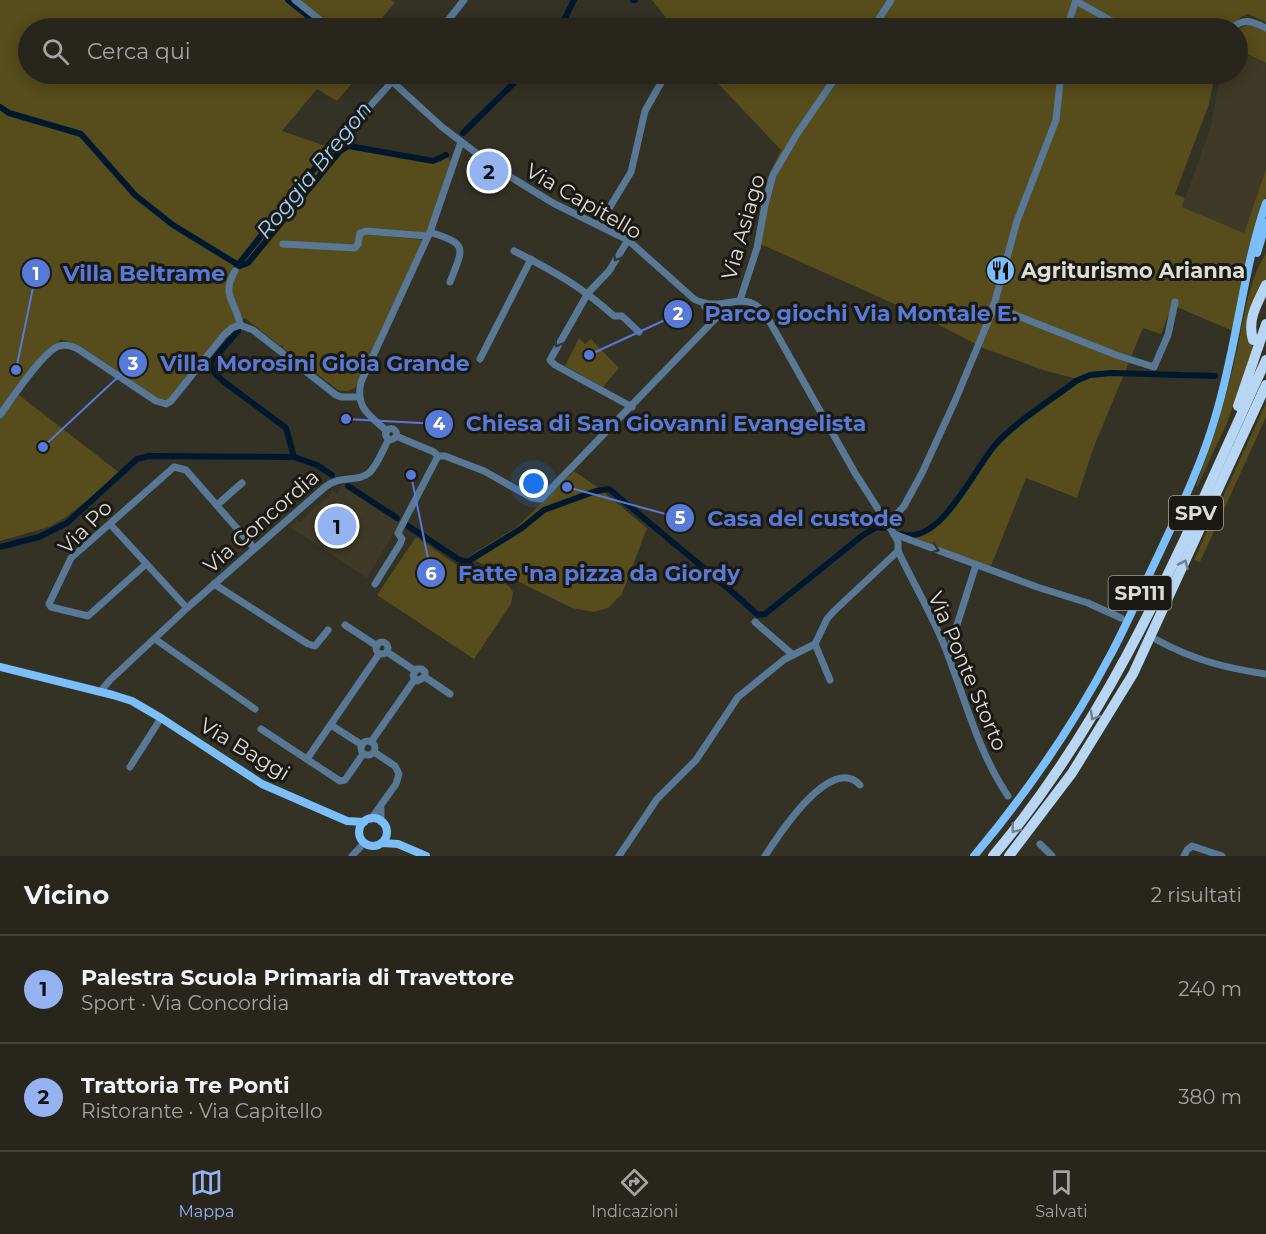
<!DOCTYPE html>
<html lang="it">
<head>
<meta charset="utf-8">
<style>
  :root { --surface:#27251c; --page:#333129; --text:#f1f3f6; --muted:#a4a5a3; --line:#43423b; --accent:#95b2f1 }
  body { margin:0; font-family:Montserrat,sans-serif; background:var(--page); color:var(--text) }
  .you { position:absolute; left:534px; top:484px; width:21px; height:21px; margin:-15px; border:4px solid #fff; border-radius:50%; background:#1a73e8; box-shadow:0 0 0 9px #1a73e833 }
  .badge { display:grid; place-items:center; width:39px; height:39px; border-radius:50%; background:var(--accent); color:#111; font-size:20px; font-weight:700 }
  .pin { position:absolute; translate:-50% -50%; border:3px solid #fff; box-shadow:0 2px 6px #0006 }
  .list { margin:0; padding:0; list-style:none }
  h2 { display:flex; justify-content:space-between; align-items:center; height:78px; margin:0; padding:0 24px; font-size:26px }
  h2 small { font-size:20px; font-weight:400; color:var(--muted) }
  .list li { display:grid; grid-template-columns:39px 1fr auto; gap:18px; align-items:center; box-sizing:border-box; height:108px; padding:0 24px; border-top:2px solid var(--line) }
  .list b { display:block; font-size:22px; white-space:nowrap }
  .list p { margin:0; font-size:20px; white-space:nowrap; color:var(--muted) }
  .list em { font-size:20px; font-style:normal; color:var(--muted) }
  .icon { flex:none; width:33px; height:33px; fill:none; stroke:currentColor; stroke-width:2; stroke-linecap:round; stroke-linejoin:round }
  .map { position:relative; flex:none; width:1266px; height:856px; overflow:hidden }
  .search { position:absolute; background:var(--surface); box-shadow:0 3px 15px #0003; left:18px; right:18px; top:18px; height:66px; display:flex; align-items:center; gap:15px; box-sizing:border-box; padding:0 21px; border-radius:33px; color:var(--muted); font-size:22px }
  .sheet { height:294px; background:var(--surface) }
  nav { display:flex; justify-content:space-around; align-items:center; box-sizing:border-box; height:84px; border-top:2px solid var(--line); background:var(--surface); font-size:16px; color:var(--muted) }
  nav a { display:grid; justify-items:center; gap:3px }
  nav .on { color:var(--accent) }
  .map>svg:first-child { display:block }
  .built { fill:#3e3a27 }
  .green { fill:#574c1b }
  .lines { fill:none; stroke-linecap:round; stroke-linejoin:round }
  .canal { stroke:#00182e; stroke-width:6 }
  .minor { stroke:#587895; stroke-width:7 }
  .major { stroke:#7abefa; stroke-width:8 }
  .highway { stroke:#b7d6f3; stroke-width:10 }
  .oneway { stroke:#2d363a }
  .oneway2 { stroke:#70818e }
  .labels { text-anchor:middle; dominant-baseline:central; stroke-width:6; stroke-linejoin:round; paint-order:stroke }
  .shield { fill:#1a1913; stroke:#a3a29b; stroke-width:1.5 }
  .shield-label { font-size:20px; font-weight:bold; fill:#dedcd5 }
  .street-label { font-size:21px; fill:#dedcd5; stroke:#1a1913 }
  .poi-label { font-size:21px; font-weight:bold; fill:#dedcd5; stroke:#1a1913; text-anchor:start }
  .water-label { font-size:22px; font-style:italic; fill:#9ecffb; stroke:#1a1913 }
  .leader { fill:none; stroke:#5779d7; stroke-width:2 }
  .callout-dot { fill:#5779d7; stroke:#1a1913; stroke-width:2 }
  .mark-label { font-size:18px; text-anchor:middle; font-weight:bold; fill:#fff }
  .callout-label { font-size:22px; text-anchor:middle; font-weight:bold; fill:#5779d7; stroke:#1a1913; stroke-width:6; stroke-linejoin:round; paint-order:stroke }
</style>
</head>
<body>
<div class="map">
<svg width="1266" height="856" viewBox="0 0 1266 856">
  <rect width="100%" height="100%" fill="#343125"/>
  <g class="built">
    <polygon points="1238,50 1266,64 1266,169 1244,233 1182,207 1210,129 1221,74 1238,74"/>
    <polygon points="342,485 399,523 367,578 290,527 297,520 300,522 317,505 319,506 325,498 327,500 332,491 337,494"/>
  </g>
  <g class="green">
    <path d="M0,0H391L395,3L373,28H28V74H360L337,101L317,89L282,131L343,152L353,146L440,162L447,157L453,163L426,232L422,233L364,228V234L424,240L362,380C355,389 350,393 338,390L283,348V346L279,345L245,318L240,321L171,400H160L79,345L61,339L42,359L0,414Z"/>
    <polygon points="652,0 1266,0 1266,22 1248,14 1241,17 1231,28 674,28"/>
    <polygon points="1249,24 1266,31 1266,63 1238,50 1238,29"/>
    <path d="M709,74H1215L1209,104L1175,194L1185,198L1182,207L1244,233L1266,169V196L1259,216L1233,331L1172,305L1161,334L1143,328L1093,449L1077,498L1026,478L991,566L913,540L911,533C946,531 977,462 1000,438C1022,415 1053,400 1077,379L1043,370L983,348L930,320L765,246L754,244L767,179L781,150Z"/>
    <path d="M1266,253V280L1250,341L1253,348L1227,423L1197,487L1196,486C1211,446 1224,406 1234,363C1243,327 1246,285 1266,253Z"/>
    <polygon points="579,338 585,344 591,339 619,368 603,387 565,366"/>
    <polygon points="19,395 121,474 66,517 49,527 0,541 0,420"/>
    <polygon points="1266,403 1266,417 1200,562 1194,560"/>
    <polygon points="574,471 600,489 647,528 622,594 608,608 594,612 572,608 468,557 518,526"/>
    <path d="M416,537L486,585C497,579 506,580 513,592L511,604L474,659L377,595Z"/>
  </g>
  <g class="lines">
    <g class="canal">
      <polyline points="288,0 323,28"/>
      <polyline points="633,0 635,0"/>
      <polyline points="560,28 574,0"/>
      <polyline points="0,107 9,113 81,134 135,195 173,225 240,266 248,263 340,151 349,146 433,161 446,155"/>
      <polyline points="463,133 523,74"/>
      <polyline points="237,266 354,119"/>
      <path d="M238,331L211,362C211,371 216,375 223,381L286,428L294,457"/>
      <polyline points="348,486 397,518"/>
      <polyline points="408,526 458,559 467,562 522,528 544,510 596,491 609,489 730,590 758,615 765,614 863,535 877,527 884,528"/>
      <path d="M902,534C941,546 974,468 996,444C1017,421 1051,400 1076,381L1090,375L1111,373L1215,376"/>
      <polyline points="0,547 39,537 67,523 137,459 149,456 294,457 317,465 332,475"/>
    </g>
    <g class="minor">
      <polyline points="295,0 330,28"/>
      <polyline points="1076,1 1124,28"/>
      <polyline points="442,28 464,0"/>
      <polyline points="873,28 891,0"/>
      <polyline points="1067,28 1076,0"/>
      <path d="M1233,28C1244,17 1253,22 1266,28"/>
      <path d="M384,74L442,127L496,168L553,203L628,240L694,299C726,316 747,281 770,322L855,473L894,534L898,542V551C914,585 935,619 948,655C966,703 979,753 1008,796"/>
      <polyline points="352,126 399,74"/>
      <polyline points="599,225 631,172 645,111 666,74"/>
      <path d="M430,232C468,245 464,246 450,282"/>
      <polyline points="628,240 609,271 588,293 550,360 555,365 632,407"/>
      <polyline points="283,244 355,248 358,244 360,233 366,231 427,236"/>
      <path d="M514,251C552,270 582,287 614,316H622L639,332"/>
      <path d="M235,271C220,295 237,303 240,325"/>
      <polyline points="740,300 757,248 765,205 773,175 797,134 838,74"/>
      <polyline points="704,304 705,307 716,318"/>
      <polyline points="993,306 1116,355 1154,367 1168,335 1175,302"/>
      <polyline points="480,359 531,259"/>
      <path d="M0,415C11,400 43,351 59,346C66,344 72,346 78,349L156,401L166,404L171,401L224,335L232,328L240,325L253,330L336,395L341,397H359"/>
      <circle cx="391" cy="434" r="5.5"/>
      <path d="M387,431C370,416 355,408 361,382L430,232L461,142"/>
      <polyline points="396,436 434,452 438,456 445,456 484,471 532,498 541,499 716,318 726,307 726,303"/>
      <polyline points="217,505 242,483"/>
      <polyline points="110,524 187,608"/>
      <polyline points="887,525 904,506 922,473 955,401 992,312 1017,221 1056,120 1061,74"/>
      <polyline points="894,534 1037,587 1088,603 1121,618"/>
      <polyline points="146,564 88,616 51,607 49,604 71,558 174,467 186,470 254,548"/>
      <polyline points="214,584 308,644 315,646 328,630"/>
      <polyline points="375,584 400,544 402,539 398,533 438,456"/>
      <polyline points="755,622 793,655"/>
      <polyline points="345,625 377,646"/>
      <polyline points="155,639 255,709"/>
      <path d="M1157,640C1194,660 1225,668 1266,674"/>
      <circle cx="382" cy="648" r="6"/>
      <polyline points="815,644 830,680"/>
      <polyline points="387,652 414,670"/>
      <polyline points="948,653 976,565"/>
      <polyline points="425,677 417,681 413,676 416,669 422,669 425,672 425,677 450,694"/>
      <path d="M100,692L110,680L187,608L325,487C341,474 359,483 370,472C378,464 383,449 389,439"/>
      <polyline points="331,725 362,745"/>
      <polyline points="261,729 340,781 345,780 363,754"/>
      <circle cx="368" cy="748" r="7"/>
      <polyline points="371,742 415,679"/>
      <polyline points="307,759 379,654"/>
      <polyline points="130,767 161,718"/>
      <polyline points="381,809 381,822"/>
      <polyline points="371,819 396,784 399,774 395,766 374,752"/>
      <polyline points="1040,844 1052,856"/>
      <polyline points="352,856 364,843"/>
      <polyline points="619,856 657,799 696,760 738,697 785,659 815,644 827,619 833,612 898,551"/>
      <path d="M765,856C778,836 831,753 860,785"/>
      <polyline points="1184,856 1187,850 1192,846 1222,856"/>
    </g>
    <g class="major">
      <polyline points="1257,253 1266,223"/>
      <polyline points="0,667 113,695 132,701 161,718 262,784 347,821 364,822"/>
      <circle cx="373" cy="832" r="14"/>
      <polyline points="382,843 398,844 426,856"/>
      <path d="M974,856C1026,794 1073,726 1111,654C1128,622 1142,589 1158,556C1179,511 1201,466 1215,418C1237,347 1242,273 1266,203"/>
    </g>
    <g class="highway">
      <path d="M1253,340C1247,319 1257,304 1266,285"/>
      <polyline points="1238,406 1266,324"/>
      <path d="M993,856C1118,708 1186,534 1266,360"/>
      <polyline points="1009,856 1072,773 1133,674 1266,385"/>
    </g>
  </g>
  <defs><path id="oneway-chevron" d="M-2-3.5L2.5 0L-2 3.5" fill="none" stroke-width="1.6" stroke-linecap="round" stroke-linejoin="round" transform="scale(1.5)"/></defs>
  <g class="oneway">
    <use href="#oneway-chevron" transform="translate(617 257) rotate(120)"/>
    <use href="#oneway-chevron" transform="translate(558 343) rotate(120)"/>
    <use href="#oneway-chevron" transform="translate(935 549) rotate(20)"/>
  </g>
  <g class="oneway2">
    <use href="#oneway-chevron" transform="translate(1184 564) rotate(-66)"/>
    <use href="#oneway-chevron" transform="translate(1094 716) rotate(121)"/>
    <use href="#oneway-chevron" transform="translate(1015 829) rotate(128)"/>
  </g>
  <defs>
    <symbol id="restaurant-disc" viewBox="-11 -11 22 22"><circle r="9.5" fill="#7bbef9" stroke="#1a1913"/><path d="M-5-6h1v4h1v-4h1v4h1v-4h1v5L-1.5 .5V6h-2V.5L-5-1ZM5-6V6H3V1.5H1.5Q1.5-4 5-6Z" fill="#111"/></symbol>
  </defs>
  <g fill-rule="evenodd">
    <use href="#restaurant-disc" x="984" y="254" width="33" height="33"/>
  </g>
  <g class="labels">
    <g class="shield">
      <rect x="1169" y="496" width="54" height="34" rx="4.5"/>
      <rect x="1108.5" y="576" width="63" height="34" rx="4.5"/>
    </g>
    <g class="shield-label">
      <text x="1196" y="513">SPV</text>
      <text x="1140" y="593">SP111</text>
    </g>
    <g class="street-label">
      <text transform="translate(584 201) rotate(30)">Via Capitello</text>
      <text transform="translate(743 227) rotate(-74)">Via Asiago</text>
      <text transform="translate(261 521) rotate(-41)">Via Concordia</text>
      <text transform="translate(85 527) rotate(-45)">Via Po</text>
      <text transform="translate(968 671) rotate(67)">Via Ponte Storto</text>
      <text transform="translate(245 749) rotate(31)">Via Baggi</text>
    </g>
    <g class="poi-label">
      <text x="1021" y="270">Agriturismo Arianna</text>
    </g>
    <g class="water-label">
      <text transform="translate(314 170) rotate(-51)">Roggia Bregon</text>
    </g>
  </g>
  <path class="leader" d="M16 370L36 273M589 355L678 314M43 447L133 363M346 419L439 424M567 487L680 518M411 475L431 573"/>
  <g class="callout-dot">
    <circle cx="16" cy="370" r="6"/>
    <circle cx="589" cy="355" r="6"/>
    <circle cx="43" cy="447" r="6"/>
    <circle cx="346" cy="419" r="6"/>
    <circle cx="567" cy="487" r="6"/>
    <circle cx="411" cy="475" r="6"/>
    <circle cx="36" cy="273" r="15"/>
    <circle cx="678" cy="314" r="15"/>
    <circle cx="133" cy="363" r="15"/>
    <circle cx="439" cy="424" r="15"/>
    <circle cx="680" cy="518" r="15"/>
    <circle cx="431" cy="573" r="15"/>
  </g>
  <g class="mark-label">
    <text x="36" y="280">1</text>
    <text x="678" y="320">2</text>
    <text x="133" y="370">3</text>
    <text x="439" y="430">4</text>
    <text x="680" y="524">5</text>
    <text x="431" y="580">6</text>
  </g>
  <g class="callout-label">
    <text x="144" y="281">Villa Beltrame</text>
    <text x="861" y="321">Parco giochi Via Montale E.</text>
    <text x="315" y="371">Villa Morosini Gioia Grande</text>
    <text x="666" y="431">Chiesa di San Giovanni Evangelista</text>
    <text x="805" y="526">Casa del custode</text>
    <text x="599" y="581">Fatte 'na pizza da Giordy</text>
  </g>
</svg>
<div class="you"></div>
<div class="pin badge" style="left:337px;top:526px">1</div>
<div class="pin badge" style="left:489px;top:171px">2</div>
<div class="search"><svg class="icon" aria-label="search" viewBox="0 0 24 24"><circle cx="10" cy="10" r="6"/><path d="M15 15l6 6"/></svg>Cerca qui</div>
</div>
<section class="sheet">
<h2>Vicino<small>2 risultati</small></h2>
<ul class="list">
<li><span class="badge">1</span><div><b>Palestra Scuola Primaria di Travettore</b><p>Sport · Via Concordia</p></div><em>240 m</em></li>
<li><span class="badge">2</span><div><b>Trattoria Tre Ponti</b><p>Ristorante · Via Capitello</p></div><em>380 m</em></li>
</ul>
</section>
<nav>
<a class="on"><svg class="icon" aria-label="map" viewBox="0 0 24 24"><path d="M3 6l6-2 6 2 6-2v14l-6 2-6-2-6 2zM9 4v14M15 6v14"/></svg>Mappa</a>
<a><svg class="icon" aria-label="directions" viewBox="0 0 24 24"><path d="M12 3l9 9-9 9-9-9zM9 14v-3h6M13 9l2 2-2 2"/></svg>Indicazioni</a>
<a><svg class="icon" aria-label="saved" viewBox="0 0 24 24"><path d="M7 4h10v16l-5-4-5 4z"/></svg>Salvati</a>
</nav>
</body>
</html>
